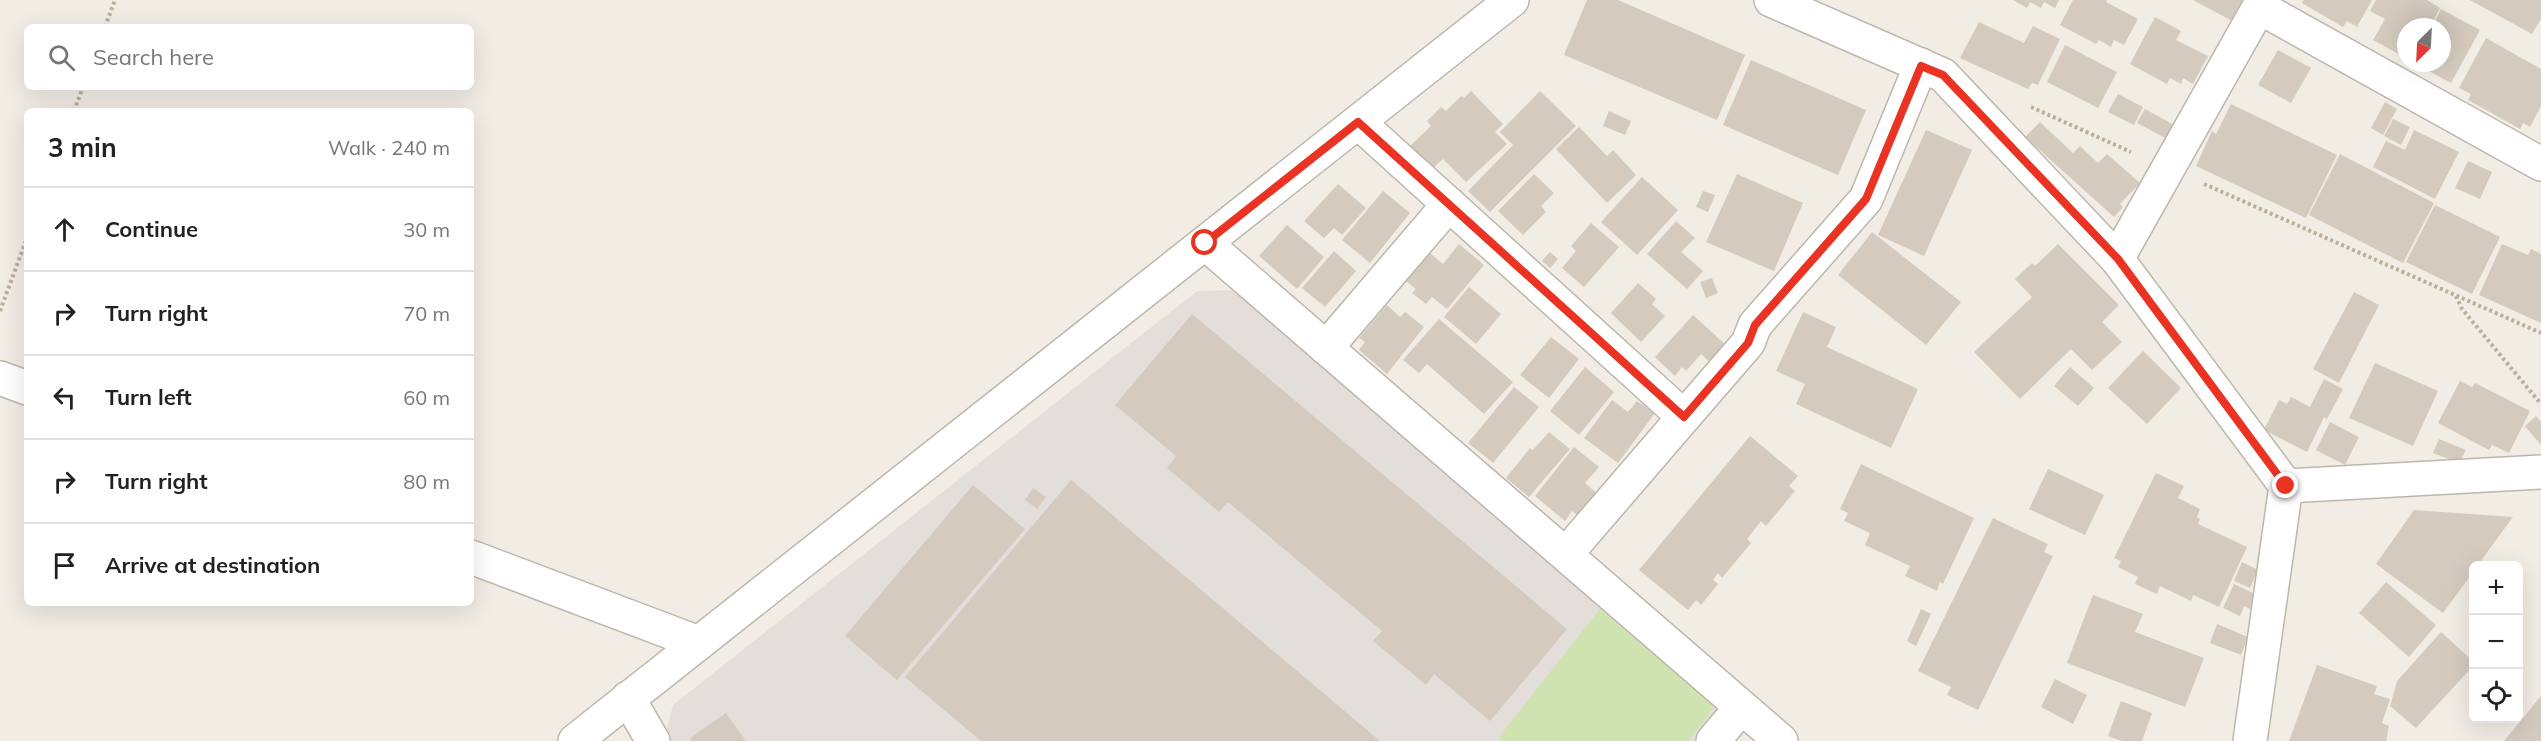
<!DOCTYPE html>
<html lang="en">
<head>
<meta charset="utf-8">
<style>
  :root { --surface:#fff; --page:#f2f2f2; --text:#222; --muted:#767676; --line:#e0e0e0 }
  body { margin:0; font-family:Mulish,sans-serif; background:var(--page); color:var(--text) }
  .controls { position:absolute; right:18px; bottom:18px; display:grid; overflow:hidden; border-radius:9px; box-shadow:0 6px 24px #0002 }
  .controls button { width:54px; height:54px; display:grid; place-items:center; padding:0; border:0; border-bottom:2px solid var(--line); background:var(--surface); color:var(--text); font:30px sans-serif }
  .compass { position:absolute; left:2397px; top:18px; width:54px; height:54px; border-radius:50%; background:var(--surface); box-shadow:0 6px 24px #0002; rotate:204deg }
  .stop { position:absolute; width:18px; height:18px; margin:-14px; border:4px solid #ea3323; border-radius:50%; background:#fff }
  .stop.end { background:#ea3323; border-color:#fff; box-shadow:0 2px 6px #0008 }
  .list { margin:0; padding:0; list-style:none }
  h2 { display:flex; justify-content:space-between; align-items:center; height:78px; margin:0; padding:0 24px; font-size:26px }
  h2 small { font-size:20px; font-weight:400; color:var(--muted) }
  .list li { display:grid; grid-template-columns:39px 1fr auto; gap:18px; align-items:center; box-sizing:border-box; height:84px; padding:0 24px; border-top:2px solid var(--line) }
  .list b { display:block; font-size:22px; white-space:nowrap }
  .list em { font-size:20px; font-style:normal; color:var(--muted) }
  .icon { flex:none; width:33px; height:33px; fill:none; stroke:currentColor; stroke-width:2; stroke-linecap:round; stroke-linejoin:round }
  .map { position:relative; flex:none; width:2541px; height:741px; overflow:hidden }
  .search { position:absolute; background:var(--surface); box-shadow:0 6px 24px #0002; left:24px; top:24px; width:450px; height:66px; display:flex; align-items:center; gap:15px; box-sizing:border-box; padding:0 21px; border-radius:9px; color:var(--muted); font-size:22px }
  .panel { position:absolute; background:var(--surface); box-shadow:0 6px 24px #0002; left:24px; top:108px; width:450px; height:498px; border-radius:9px }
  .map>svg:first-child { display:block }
  .industrial { fill:#e3deda }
  .green { fill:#cfe3b0 }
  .building { fill:#d5cabe }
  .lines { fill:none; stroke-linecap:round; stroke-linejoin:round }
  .minor-casing { stroke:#bfb6ab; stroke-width:36 }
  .path { stroke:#bcae9a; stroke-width:4; stroke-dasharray:3 3; stroke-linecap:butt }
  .minor { stroke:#fff; stroke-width:33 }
  .route { stroke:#ea3323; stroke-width:8 }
</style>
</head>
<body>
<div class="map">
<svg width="2541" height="741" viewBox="0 0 2541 741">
  <rect width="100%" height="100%" fill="#f1ede5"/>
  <polygon class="industrial" points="1235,290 1716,696 1716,717 1696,741 664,741 673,705 1197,291"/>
  <polygon class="green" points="1600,609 1710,700 1712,710 1688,741 1502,741 1498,738"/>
  <g class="building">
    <polygon points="1587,0 1618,0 1745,55 1717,120 1564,55"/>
    <polygon points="2013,0 2059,0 2055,8 2044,2 2041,8 2030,2 2027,8"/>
    <polygon points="2073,0 2107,0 2106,2 2138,19 2124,45 2114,40 2111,47 2099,40 2096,44 2060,25"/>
    <polygon points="2193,0 2245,0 2234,22"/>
    <polygon points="2304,0 2372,0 2357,27 2347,21 2343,27 2302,3"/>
    <polygon points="2376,0 2427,0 2440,8 2430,27 2406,27 2406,58 2373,40 2385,19 2370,11"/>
    <polygon points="2470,0 2541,0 2541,19 2532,34"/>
    <polygon points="2441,9 2480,30 2451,83 2414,63 2442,63 2442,27 2432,27"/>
    <polygon points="2155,17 2181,31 2176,40 2208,56 2193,84 2183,78 2181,84 2170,78 2167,84 2130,64"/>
    <polygon points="1979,22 2024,43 2033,26 2060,39 2038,85 2032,83 2028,89 1960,58"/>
    <polygon points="2486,38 2541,69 2541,106 2530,127 2523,123 2520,129 2468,100 2471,94 2459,88"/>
    <polygon points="2065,45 2117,72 2098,108 2047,82"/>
    <polygon points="2278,50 2311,68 2291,103 2258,85"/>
    <polygon points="1751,60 1866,110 1838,175 1723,125"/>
    <polygon points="1471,91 1503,124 1495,132 1507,144 1466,182 1443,159 1431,170 1409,147 1431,126 1427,121 1441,107 1446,111 1461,96 1464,98"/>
    <polygon points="1540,91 1576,126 1490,212 1468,191 1513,145 1500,132"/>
    <polygon points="2118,94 2143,107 2134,125 2108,112"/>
    <polygon points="2385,102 2397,109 2383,135 2371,128"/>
    <polygon points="2231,104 2337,155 2306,218 2196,166 2212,131 2216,134"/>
    <polygon points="2145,109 2176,126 2169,140 2137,123"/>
    <polygon points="1609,111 1631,121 1625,135 1603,126"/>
    <polygon points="2393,119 2410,127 2401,145 2384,136"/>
    <polygon points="2040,122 2073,153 2080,146 2098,163 2107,154 2140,183 2120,204 2123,207 2114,217 2025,137"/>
    <polygon points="1579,127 1607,156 1613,150 1636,175 1607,203 1556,149"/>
    <polygon points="1926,130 1972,150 1924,256 1878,235"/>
    <polygon points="2414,130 2459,152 2435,199 2373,167 2386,141 2405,150"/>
    <polygon points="2340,154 2434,203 2403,263 2309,215"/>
    <polygon points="2468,161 2492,172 2480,199 2455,188"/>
    <polygon points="1534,174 1554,193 1541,206 1546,212 1523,235 1498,211"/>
    <polygon points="1737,174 1803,203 1774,271 1706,242"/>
    <polygon points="1642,177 1678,210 1637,255 1601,222"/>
    <polygon points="1338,184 1366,208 1342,235 1334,228 1324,238 1304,221"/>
    <polygon points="1383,191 1410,213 1370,263 1342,240"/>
    <polygon points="1703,191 1715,195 1708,212 1696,207"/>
    <polygon points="2435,205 2500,237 2472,294 2406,262"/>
    <polygon points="1676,221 1695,238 1681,252 1703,271 1687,289 1647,254"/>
    <polygon points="1591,223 1619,247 1584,287 1562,268 1576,251 1571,246"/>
    <polygon points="1287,225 1324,257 1297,289 1259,256"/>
    <polygon points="1872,232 1961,302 1926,345 1838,275"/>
    <polygon points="1459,244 1484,265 1447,309 1432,297 1426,304 1412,293 1416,289 1406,281 1430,253 1443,264"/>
    <polygon points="2058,244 2119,305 2102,322 2122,342 2092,370 2071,349 2020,399 1974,352 2032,297 2015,279 2032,263 2035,266"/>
    <polygon points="2502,244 2528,255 2531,249 2541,254 2541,323 2479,295"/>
    <polygon points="1334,251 1356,271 1325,307 1302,288"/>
    <polygon points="1550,252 1558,259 1550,268 1542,261"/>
    <polygon points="1712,278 1718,293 1706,298 1700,282"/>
    <polygon points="1638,283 1656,299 1652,304 1665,316 1641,342 1611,313"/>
    <polygon points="1469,287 1501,314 1476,344 1444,317"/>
    <polygon points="2354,292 2379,305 2339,383 2313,369"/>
    <polygon points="1387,305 1400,317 1405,312 1424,327 1387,374 1359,350 1365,342 1359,338"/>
    <polygon points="1803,312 1836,327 1827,347 1918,389 1891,448 1796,404 1805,384 1776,371"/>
    <polygon points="1192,314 1567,629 1490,721 1434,674 1426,685 1373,641 1382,631 1228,502 1219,512 1167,468 1176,456 1115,405"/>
    <polygon points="1693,315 1727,346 1711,363 1701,354 1686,371 1682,367 1675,376 1655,357"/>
    <polygon points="1439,319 1513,382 1484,414 1427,364 1419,373 1403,360"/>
    <polygon points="1551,337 1579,359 1549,398 1520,375"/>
    <polygon points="2143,351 2181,388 2147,424 2108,388"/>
    <polygon points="2375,363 2438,391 2413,446 2349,418"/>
    <polygon points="1585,367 1614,392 1579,435 1550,411"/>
    <polygon points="2070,367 2094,388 2078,406 2054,386"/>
    <polygon points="2324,379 2343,389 2327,419 2324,417 2307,452 2264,430 2279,400 2287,404 2291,397 2310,407"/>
    <polygon points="2460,381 2472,387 2475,383 2530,411 2509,453 2492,445 2489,450 2438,423"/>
    <polygon points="1514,387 1539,407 1493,463 1468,443"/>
    <polygon points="1612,400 1628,412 1637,401 1655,413 1618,463 1584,438"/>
    <polygon points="2536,416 2541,422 2541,445 2525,426"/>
    <polygon points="2330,422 2359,437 2345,465 2316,450"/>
    <polygon points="1549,432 1570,449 1529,497 1506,478 1530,448 1533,450"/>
    <polygon points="1750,436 1798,476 1789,486 1795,491 1766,526 1761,521 1747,539 1751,543 1722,578 1718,573 1713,580 1718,584 1701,605 1696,600 1688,610 1639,570"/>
    <polygon points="2439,439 2466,450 2459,463 2433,453"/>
    <polygon points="1574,447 1599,467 1585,483 1599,495 1581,518 1572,511 1565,521 1535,496"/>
    <polygon points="1861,464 1974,518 1943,584 1940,582 1937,591 1905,576 1910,566 1865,545 1870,533 1844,521 1848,513 1840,509"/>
    <polygon points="2048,469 2104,495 2085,535 2029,509"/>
    <polygon points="2156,473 2184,486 2178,498 2200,509 2197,517 2200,519 2198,524 2247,547 2219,607 2193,595 2191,601 2160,586 2157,594 2135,584 2138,577 2118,567 2121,561 2114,558"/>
    <polygon points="1071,480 1380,741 981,741 905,677"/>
    <polygon points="973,485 1025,529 897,680 845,636"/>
    <polygon points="1033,488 1046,497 1037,509 1025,500"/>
    <polygon points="2414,510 2513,517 2477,566 2474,566 2474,571 2443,613 2376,564"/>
    <polygon points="1993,518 2048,544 2044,552 2053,556 1978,710 1947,695 1951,687 1918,671"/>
    <polygon points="2242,562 2258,570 2250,588 2234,581"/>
    <polygon points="2386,582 2436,625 2409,657 2359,613"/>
    <polygon points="2234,584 2257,595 2250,609 2244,606 2240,616 2223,608"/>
    <polygon points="2093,595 2143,614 2135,632 2204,658 2185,707 2067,663"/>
    <polygon points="1921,609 1931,614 1916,646 1907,641"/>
    <polygon points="2217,624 2248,637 2241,655 2210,643"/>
    <polygon points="2441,632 2474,662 2474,665 2416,728 2390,706 2397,681"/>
    <polygon points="2317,665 2377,686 2374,694 2390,699 2382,723 2389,726 2386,741 2289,741"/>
    <polygon points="2055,679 2087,695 2073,724 2041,707"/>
    <polygon points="2541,696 2541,741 2504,741"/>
    <polygon points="2121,701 2152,713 2142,741 2122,741 2108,736"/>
    <polygon points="726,713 746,741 692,741 690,738"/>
  </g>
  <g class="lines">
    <defs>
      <g id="minor">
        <polyline points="1771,0 1943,75 2117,259 2286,486 2250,741"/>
        <polyline points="2259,7 2541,164"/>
        <polyline points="1358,122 1684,417 1566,554"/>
        <polyline points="1205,243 1781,741"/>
        <polyline points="2117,259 2263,0"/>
        <polyline points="1326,348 1449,204"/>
        <polyline points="0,378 27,388"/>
        <polyline points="1684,417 1748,343 1755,325 1866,199 1921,65"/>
        <polyline points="2286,486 2541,472"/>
        <polyline points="471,557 699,643"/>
        <polyline points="628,698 653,741"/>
        <polyline points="575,741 1512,0"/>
        <polyline points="1713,741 1741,708"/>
      </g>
    </defs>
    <use href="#minor" class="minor-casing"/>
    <g class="path">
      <polyline points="105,27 115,0"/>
      <polyline points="2031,107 2131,152"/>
      <polyline points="74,111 83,87"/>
      <polyline points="2204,184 2541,333"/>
      <polyline points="2456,296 2462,309 2541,404"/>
      <polyline points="0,311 27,238"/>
    </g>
    <use href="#minor" class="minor"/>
  </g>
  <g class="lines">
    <polyline class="route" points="1205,243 1358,122 1684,417 1748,343 1755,325 1866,199 1921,66 1943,75 2118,259 2286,486"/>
  </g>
</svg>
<div class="controls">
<button>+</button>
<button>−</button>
<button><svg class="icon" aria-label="locate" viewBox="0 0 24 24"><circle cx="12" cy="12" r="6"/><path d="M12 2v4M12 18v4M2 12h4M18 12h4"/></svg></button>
</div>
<svg class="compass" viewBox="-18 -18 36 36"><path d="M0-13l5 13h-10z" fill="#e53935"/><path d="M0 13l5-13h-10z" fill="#767676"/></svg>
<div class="stop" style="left:1205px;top:243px"></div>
<div class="stop end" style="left:2286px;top:486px"></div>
<div class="search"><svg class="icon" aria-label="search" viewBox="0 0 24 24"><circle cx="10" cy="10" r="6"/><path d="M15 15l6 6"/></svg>Search here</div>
<section class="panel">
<h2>3 min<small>Walk · 240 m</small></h2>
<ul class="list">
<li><svg class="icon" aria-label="ahead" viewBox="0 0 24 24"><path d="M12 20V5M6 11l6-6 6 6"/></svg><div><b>Continue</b></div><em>30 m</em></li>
<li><svg class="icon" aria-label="right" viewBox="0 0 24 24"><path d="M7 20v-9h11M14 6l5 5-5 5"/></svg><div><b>Turn right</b></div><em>70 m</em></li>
<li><svg class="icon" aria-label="left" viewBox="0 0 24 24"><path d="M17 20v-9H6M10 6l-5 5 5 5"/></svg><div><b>Turn left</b></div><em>60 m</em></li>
<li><svg class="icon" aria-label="right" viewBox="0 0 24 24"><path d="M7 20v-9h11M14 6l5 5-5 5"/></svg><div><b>Turn right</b></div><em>80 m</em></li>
<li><svg class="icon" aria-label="arrive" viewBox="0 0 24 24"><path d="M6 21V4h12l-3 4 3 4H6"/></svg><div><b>Arrive at destination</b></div></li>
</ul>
</section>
</div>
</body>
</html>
